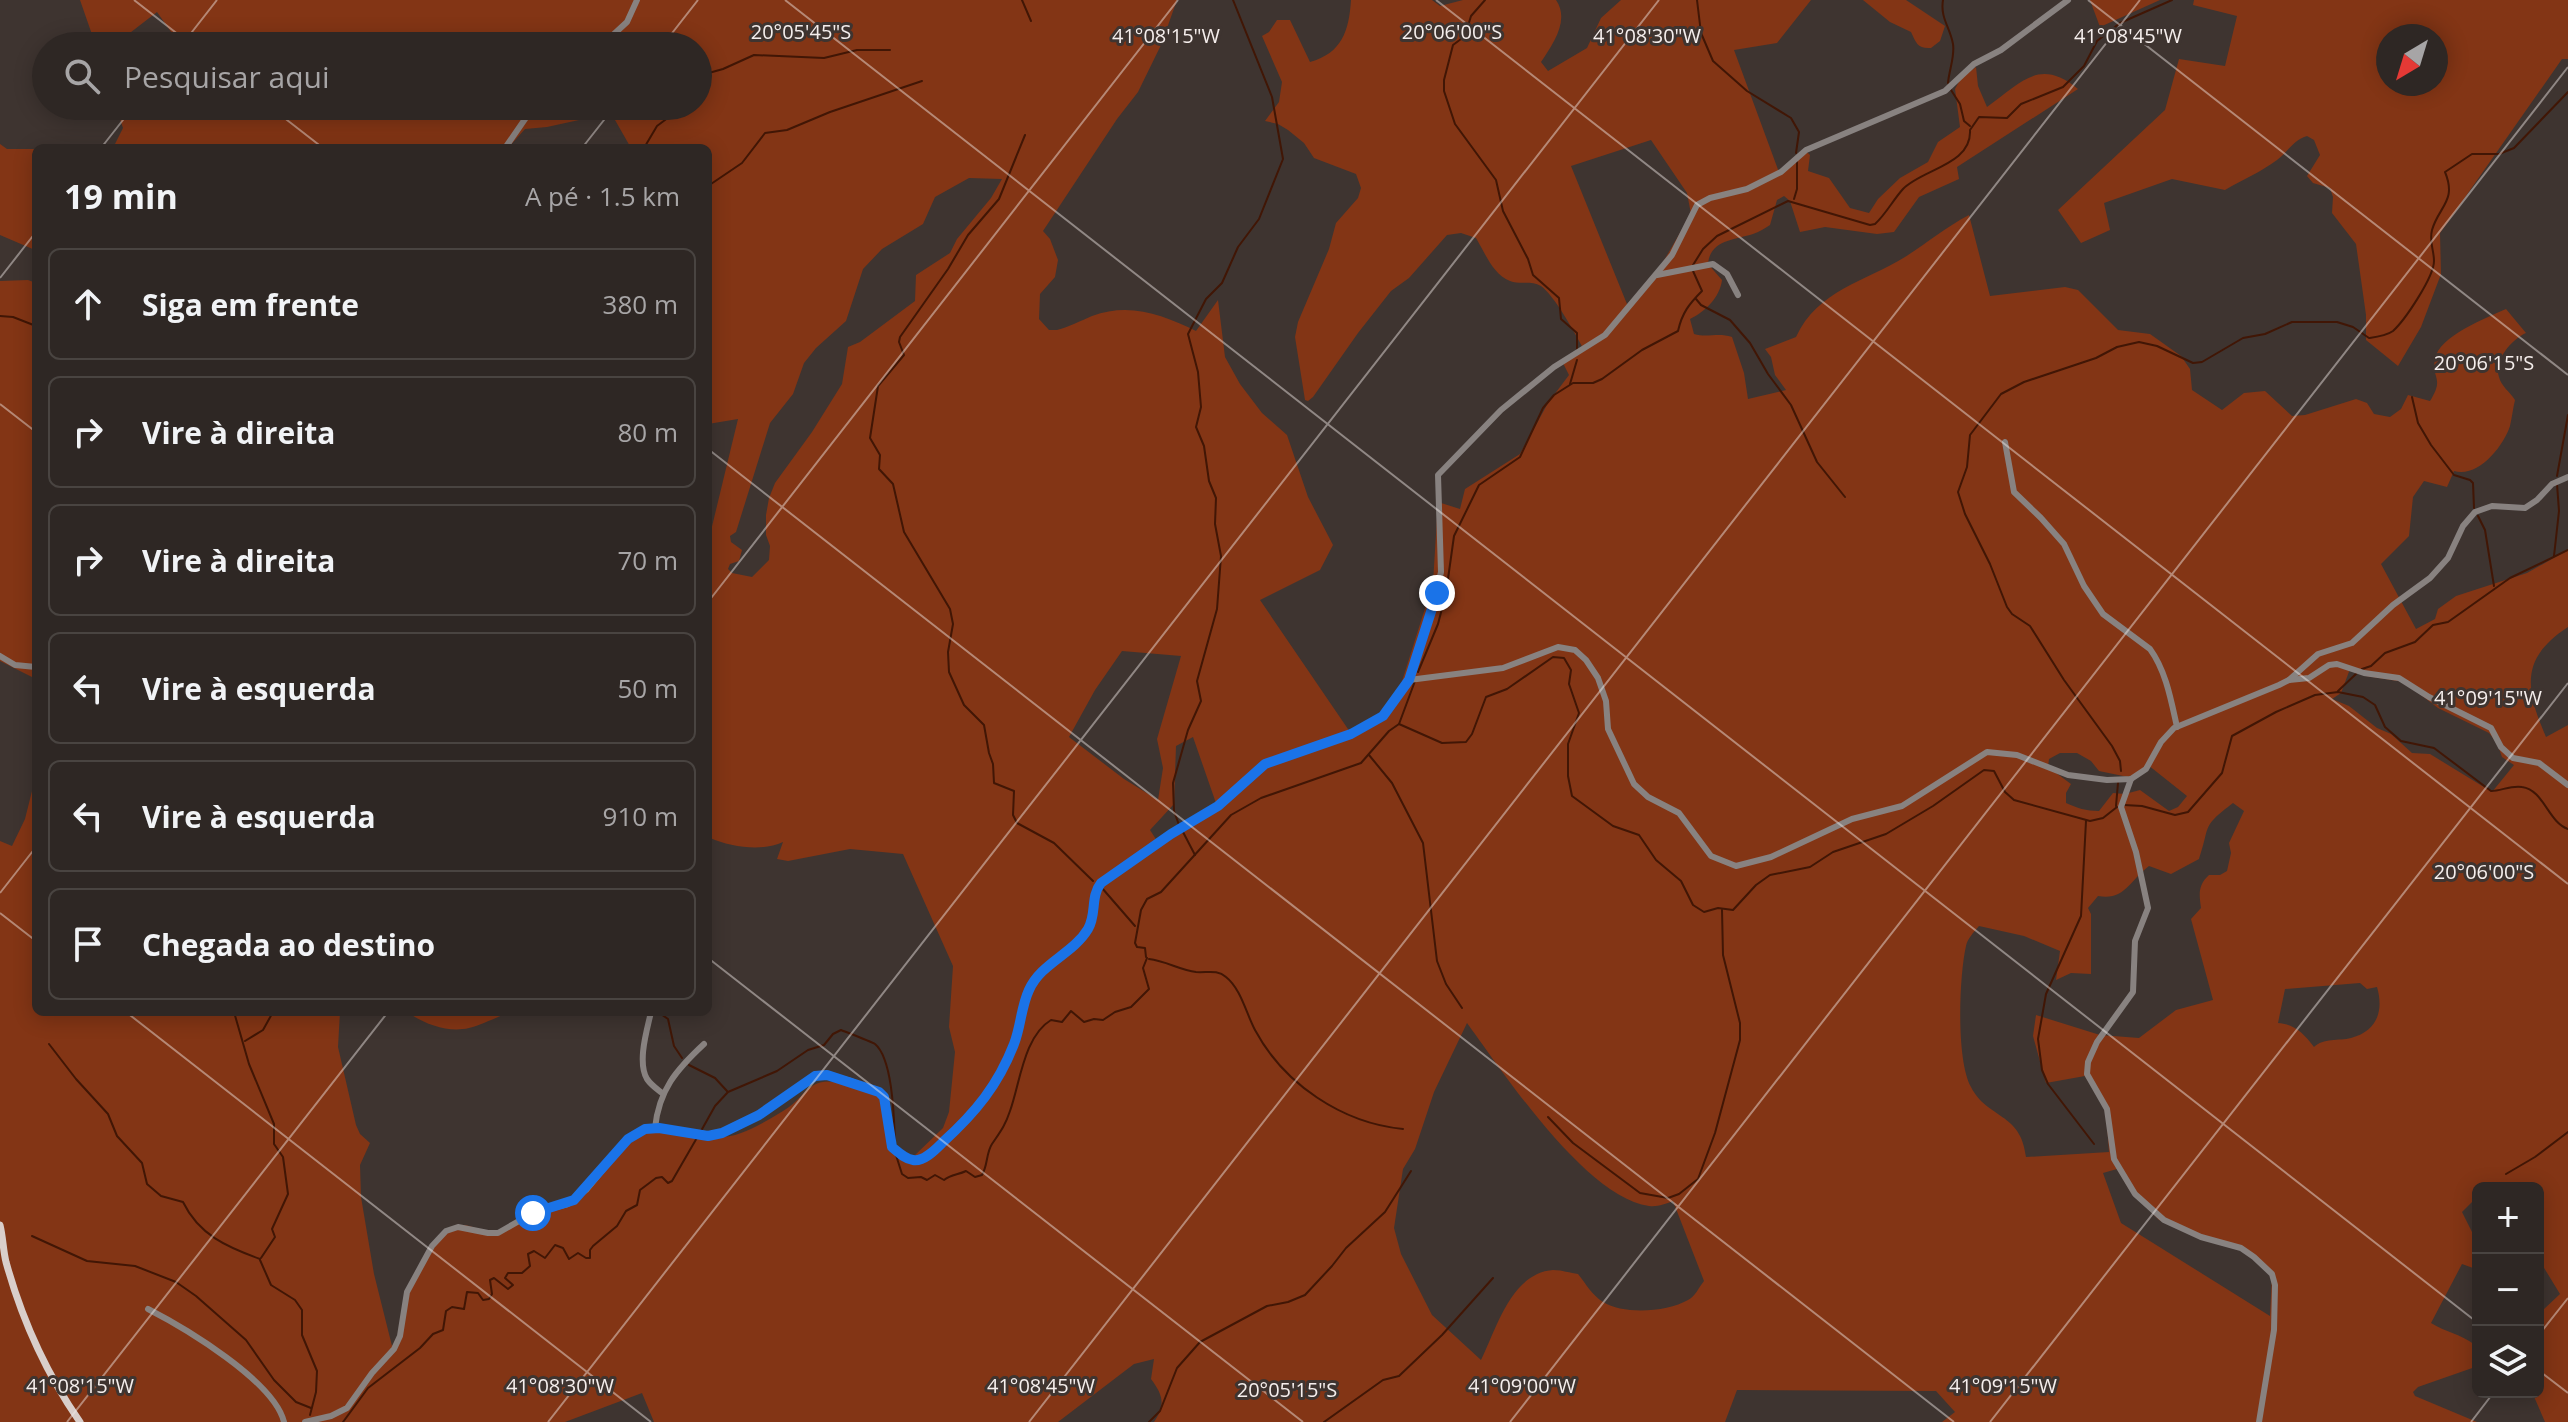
<!DOCTYPE html>
<html lang="pt">
<head>
<meta charset="utf-8">
<style>
  :root { --surface:#2e2724; --page:#362f2c; --text:#f1f3f6; --muted:#a7a5a6; --line:#494441 }
  body { margin:0; font-family:"Open Sans",sans-serif; background:var(--page); color:var(--text) }
  .controls { position:absolute; right:24px; bottom:24px; display:grid; overflow:hidden; border-radius:12px; box-shadow:0 4px 20px #0003 }
  .controls button { width:72px; height:72px; display:grid; place-items:center; padding:0; border:0; border-bottom:2px solid var(--line); background:var(--surface); color:var(--text); font:40px sans-serif }
  .compass { position:absolute; left:2376px; top:24px; width:72px; height:72px; border-radius:50%; background:var(--surface); box-shadow:0 4px 20px #0003; rotate:218deg }
  .stop { position:absolute; width:24px; height:24px; margin:-18px; border:6px solid #1a73e8; border-radius:50%; background:#fff }
  .stop.end { background:#1a73e8; border-color:#fff; box-shadow:0 2px 8px #0008 }
  .list { margin:0; padding:0; list-style:none }
  h2 { display:flex; justify-content:space-between; align-items:center; height:104px; margin:0; padding:0 32px; font-size:34px }
  h2 small { font-size:26px; font-weight:400; color:var(--muted) }
  .list li { display:grid; grid-template-columns:52px 1fr auto; gap:24px; align-items:center; box-sizing:border-box; height:112px; margin:0 16px 16px; padding:0 16px; border:2px solid var(--line); border-radius:12px }
  .list b { display:block; font-size:30px; white-space:nowrap }
  .list em { font-size:26px; font-style:normal; color:var(--muted) }
  .icon { flex:none; width:44px; height:44px; fill:none; stroke:currentColor; stroke-width:2; stroke-linecap:round; stroke-linejoin:round }
  .map { position:relative; flex:none; width:2568px; height:1422px; overflow:hidden }
  .search { position:absolute; background:var(--surface); box-shadow:0 4px 20px #0003; left:32px; top:32px; width:680px; height:88px; display:flex; align-items:center; gap:20px; box-sizing:border-box; padding:0 28px; border-radius:44px; color:var(--muted); font-size:30px }
  .panel { position:absolute; background:var(--surface); box-shadow:0 4px 20px #0003; left:32px; top:144px; width:680px; height:872px; border-radius:12px }
  .map>svg:first-child { display:block }
  .green { fill:#833515; fill-rule:evenodd }
  .lines { fill:none; stroke-linecap:round; stroke-linejoin:round }
  .stream { stroke:#411605; stroke-width:2 }
  .minor { stroke:#888280; stroke-width:6 }
  .major { stroke:#d9ceca; stroke-width:7 }
  .route { stroke:#1a73e8; stroke-width:10 }
  .ticks { fill:none; stroke:#f5eeec; stroke-width:2; stroke-opacity:0.45 }
  .ticks-label { font-size:20px; text-anchor:middle; fill:#f5eeec; stroke:#3e3430; stroke-width:6; stroke-linejoin:round; paint-order:stroke }
</style>
</head>
<body>
<div class="map">
<svg width="2568" height="1422" viewBox="0 0 2568 1422">
  <rect width="100%" height="100%" fill="#3e3430"/>
  <g class="green">
    <path d="M80,0H1177L1161,45L1138,92L1117,119L1043,231L1050,239L1058,260L1055,277L1040,294L1039,319L1049,330H1057C1069,327 1080,321 1092,316C1130,302 1163,315 1196,331L1218,300L1225,357L1240,384L1262,413L1287,435L1308,497L1333,545L1320,570L1260,600L1350,732L1382,717L1398,694L1433,583L1438,502L1460,509L1465,489L1520,454L1548,403L1569,375L1563,363L1583,348C1575,333 1554,295 1541,286C1531,280 1520,285 1510,281C1493,274 1486,255 1476,238L1461,233L1447,235L1409,278L1391,291L1358,333L1313,397L1308,401L1305,400L1295,337L1298,322L1329,249L1336,223L1358,198L1361,188L1356,174L1314,158L1304,143L1288,130L1278,124L1265,121L1279,102L1282,82L1262,36L1269,32L1277,20H1290L1310,62C1342,53 1349,31 1351,0H1432L1440,6L1463,0H1556C1570,20 1553,44 1541,62L1548,71L1587,48L1601,18L1621,0H1811L1777,43L1734,50L1780,175L1807,152L1810,155L1808,171L1829,178L1850,208L1869,213L1878,199L1900,178L1928,162L1938,142L1960,127L1955,89L1961,78L1976,67L1978,86L1987,107C2021,83 2039,57 2078,89L1957,167L1959,179L1919,197L1894,232L1877,234L1825,227L1800,232L1790,201L1784,196L1777,200L1770,225C1765,228 1759,232 1753,234C1734,240 1710,240 1708,264L1722,280C1720,297 1705,312 1690,319L1694,334C1708,338 1718,332 1732,337L1744,373L1748,399L1786,390L1775,375L1771,357L1765,349L1796,337C1818,290 1864,282 1905,257C1927,243 1946,227 1969,215L1990,296L2065,287L2078,290L2118,330L2150,334L2181,356L2190,369L2192,390L2222,410L2244,393L2265,391L2292,416L2305,415L2356,399L2367,403L2374,414L2390,417L2401,409L2408,395L2430,401C2445,377 2431,379 2435,359C2439,336 2486,318 2506,309L2526,333C2512,339 2493,361 2499,377C2501,386 2510,392 2515,400C2513,408 2512,417 2510,426C2503,447 2478,478 2454,471L2447,487L2424,481L2413,497L2409,536L2381,564L2416,629L2435,619L2438,609L2456,596L2527,573L2568,550V627C2519,659 2526,690 2546,737L2568,725V1422H2545L2532,1392H2538V1309L2543,1310L2560,1294L2538,1258V1189L2541,1186L2514,1184L2478,1188V1196L2462,1212L2478,1244V1276L2473,1268L2462,1264L2431,1323C2445,1332 2461,1334 2475,1345L2478,1366L2418,1387L2413,1392L2415,1396L2477,1422H1942L1955,1412L1936,1391L1737,1390L1725,1422H1154C1166,1405 1163,1395 1151,1379L1154,1359L1134,1364L1058,1422H654L642,1393L565,1422H0V841L12,846L25,819L36,775V1012H340L338,1047L356,1125L360,1134L370,1143L360,1165L361,1197L374,1274L392,1346L399,1339L405,1296L444,1231C469,1216 474,1234 496,1231C512,1229 519,1216 532,1210C545,1204 561,1206 573,1198C598,1183 614,1141 644,1132C675,1123 707,1146 741,1133C755,1128 776,1116 789,1107C805,1095 811,1078 834,1082C848,1084 870,1087 879,1098C897,1119 877,1147 913,1157L943,1128L949,1112L955,1052L949,1027L953,966L903,854L850,849L788,861L777,859L783,842C762,852 731,847 710,838L708,841V543L738,419L708,424V148H631L611,113L547,127L525,129L508,148H113L123,128L117,110L126,106H698V46H181L157,12L113,46H96ZM1651,140L1687,193L1691,214L1648,288L1629,309L1571,166ZM969,178L1002,179L991,198L957,239L950,253L916,275L915,301L860,342L848,347L842,384L812,432L775,483L769,498L766,515V535L770,546L769,560L752,577L732,573L728,569L730,564L739,561L742,550L731,542L730,536L736,532L770,423L793,394L804,363L816,348L846,321L863,269L882,249L923,224L935,197ZM1122,651L1181,656L1157,739L1163,768L1158,800L1124,779L1069,737L1095,690ZM2350,669L2366,676L2404,682L2438,708L2489,733L2497,743L2502,757L2514,765L2492,792L2430,754L2412,753L2391,734L2377,728L2349,706L2332,699L2341,693ZM1193,737L1217,806L1159,844L1150,830L1174,804L1176,746ZM2060,753H2077L2091,761L2099,771L2128,777L2141,771L2148,765L2187,796L2178,807L2169,811L2140,790L2125,794L2113,793L2099,811C2086,811 2077,808 2066,803V793L2071,784L2048,767L2049,759ZM2233,803L2244,811L2229,843L2231,853L2227,871L2220,875H2209C2198,885 2199,894 2201,908L2191,919L2213,1000L2176,1010L2139,1038L2100,1035L2036,1015L2033,1036L2046,1083L2085,1076L2106,1110L2109,1152L2026,1157C2021,1112 1987,1119 1971,1087C1956,1060 1959,977 1966,946C1967,939 1974,932 1979,926L2024,936L2060,951L2056,980L2071,973L2091,974V914L2088,908L2098,896C2125,901 2130,880 2149,866L2171,874L2199,859C2211,825 2200,828 2233,803ZM2360,983L2367,989L2377,987C2384,1011 2377,1031 2351,1038C2339,1041 2323,1038 2314,1047C2304,1034 2295,1024 2278,1023L2285,989ZM1467,1023C1503,1072 1586,1198 1649,1206C1658,1207 1665,1204 1673,1201L1704,1281C1699,1287 1695,1297 1688,1300C1667,1312 1624,1315 1603,1302C1592,1295 1586,1284 1578,1274C1571,1273 1561,1270 1553,1270C1511,1273 1496,1330 1481,1360L1432,1315L1401,1254L1394,1228L1403,1169L1415,1149L1434,1092ZM2117,1169L2129,1189L2159,1220L2245,1250L2272,1276L2270,1316L2121,1223L2103,1173Z"/>
    <path d="M1863,0H1906L1945,26L1940,41L1931,48C1918,49 1916,43 1911,32L1890,22Z"/>
    <polygon points="2090,0 2160,0 2100,27"/>
    <path d="M2194,0H2568V59H2562L2440,233L2441,274L2421,327L2398,366L2366,340V315L2356,244L2332,213L2333,197L2330,188L2313,183L2307,176L2320,155L2314,140L2307,136C2293,140 2288,152 2277,160C2261,172 2242,180 2225,190L2172,179L2104,203L2110,230L2081,243L2058,210L2165,110L2179,59L2225,66L2237,16L2193,5ZM2436,36V84H2388V36Z"/>
    <polygon points="0,144 7,149 36,149 35,250 0,235"/>
    <polygon points="28,280 36,283 36,679 0,661 0,281"/>
    <path d="M407,1012H512C497,1016 483,1025 469,1028C448,1033 424,1024 407,1012Z"/>
  </g>
  <g class="lines">
    <g class="stream">
      <polyline points="1022,0 1031,21"/>
      <polyline points="1485,0 1471,16 1465,36 1453,45 1444,80 1444,91 1455,124 1496,180 1503,211 1528,259 1533,275 1559,298 1561,319 1577,333 1577,349"/>
      <polyline points="1697,0 1701,33 1713,61 1747,91 1791,118 1799,132 1796,153"/>
      <path d="M1943,0C1940,18 1950,27 1953,44C1955,57 1949,70 1948,83"/>
      <polyline points="698,76 723,69 754,55 824,58 857,50 890,50"/>
      <polyline points="1951,90 1960,104 1964,121 1970,126"/>
      <polyline points="1025,135 999,199 968,235 948,269 900,337 899,342 904,355 878,386 870,438 880,455 879,469 893,484 904,532 950,609 953,624 948,652 949,672 964,705 984,725 989,753 993,764 994,783 1014,791 1013,815 1017,823 1054,843 1093,881"/>
      <polyline points="644,148 657,126 669,117 675,106"/>
      <polyline points="708,186 742,163 765,133 787,130 830,112 922,81"/>
      <polyline points="1794,199 1797,189 1797,162"/>
      <path d="M1693,265L1703,249L1717,236L1788,201L1870,225L1875,224C1886,214 1893,200 1903,189C1922,169 1972,165 1970,130L1979,117L2007,118L2021,104L2063,87L2084,66L2097,41L2120,23L2172,0"/>
      <polyline points="1696,299 1701,305 1730,320 1750,343 1768,374 1791,405 1817,462 1845,497"/>
      <polyline points="0,316 13,317 36,326"/>
      <polyline points="1570,384 1577,360"/>
      <polyline points="2412,397 2418,423 2431,445 2454,475 2470,480 2473,483 2474,508"/>
      <polyline points="2557,476 2568,415"/>
      <polyline points="2478,516 2485,530 2494,586"/>
      <polyline points="2554,556 2559,511 2557,484"/>
      <polyline points="2362,669 2371,666 2385,653 2415,642 2433,625 2448,622 2510,578 2568,550"/>
      <path d="M1418,672L1438,624L1446,593L1454,536L1479,485L1520,457L1543,408L1554,395L1573,383H1593L1602,379L1642,350L1678,331C1682,313 1689,304 1702,291L1693,271"/>
      <polyline points="2338,691 2357,673"/>
      <polyline points="1399,724 1442,743 1466,742 1472,734 1486,697 1507,689 1553,657 1564,658 1571,670 1569,684 1579,713 1568,744 1568,776 1572,796 1613,826 1639,835 1656,860 1681,881 1693,905 1704,912 1718,908 1733,910 1756,885 1770,875 1810,867 1833,852 1886,834 1933,806 1984,770 1994,771 2005,792 2014,800 2090,821 2103,818 2117,807"/>
      <polyline points="1369,755 1392,783 1423,843 1437,961 1446,984 1462,1008"/>
      <path d="M2121,771L2120,761L2112,746L2064,680L2030,626L2012,614L2007,607L1990,564L1965,514L1958,492L1967,467L1970,435L2001,394L2024,382L2096,358L2117,347L2139,342L2157,346L2193,363L2202,362L2243,338L2265,334L2292,322H2337L2353,327L2369,338C2377,337 2386,336 2393,331C2405,320 2434,277 2434,261C2434,250 2429,242 2432,230C2439,206 2457,201 2445,172L2472,154H2499L2514,148L2568,92"/>
      <path d="M2124,805L2142,806L2175,815L2188,812L2222,773L2232,736L2276,712L2315,695L2338,692L2363,697L2375,705L2385,727L2401,741L2434,748L2491,791C2501,791 2511,785 2522,787C2544,790 2548,822 2568,829"/>
      <polyline points="2116,806 2118,783"/>
      <polyline points="2086,821 2081,916 2046,994 2038,1039 2042,1070 2048,1084 2094,1144"/>
      <polyline points="1179,825 1174,811 1173,783 1188,730 1201,701 1197,681 1217,609 1221,556 1215,524 1216,498 1209,481 1204,446 1196,427 1201,407 1198,372 1188,334 1206,299 1222,283 1238,247 1259,219 1283,159 1272,97 1233,0"/>
      <polyline points="1183,832 1195,855"/>
      <polyline points="1102,888 1135,926"/>
      <polyline points="1146,957 1145,948 1137,947 1135,943 1141,910 1147,899 1161,892 1231,815 1261,798 1361,763 1389,731 1399,724 1415,681"/>
      <path d="M1149,959C1166,961 1180,970 1196,972C1207,973 1217,969 1226,977C1241,989 1246,1013 1255,1030C1284,1084 1342,1123 1403,1129"/>
      <polyline points="234,1012 249,1064 274,1124 274,1144 283,1157 288,1194 272,1229 275,1237 261,1258"/>
      <polyline points="658,1012 668,1019 674,1046 682,1058"/>
      <polyline points="245,1041 263,1030 273,1012"/>
      <path d="M49,1044L76,1079L108,1114L117,1136L142,1163L147,1184L161,1196L183,1202C199,1235 227,1247 260,1259"/>
      <polyline points="689,1065 715,1078 727,1091"/>
      <polyline points="1548,1117 1573,1143 1640,1193 1668,1198 1679,1194 1698,1179 1715,1133 1740,1040 1740,1023 1723,955 1722,910"/>
      <path d="M701,1131L715,1106L728,1092L777,1071L808,1050L824,1045L833,1034L841,1030C846,1032 872,1042 875,1044C893,1059 894,1119 895,1142"/>
      <path d="M895,1152L902,1174L908,1178L921,1177L927,1180L935,1175L944,1180C951,1174 958,1175 966,1171L975,1177L982,1175C988,1165 986,1153 992,1144C1000,1132 1005,1126 1010,1111C1020,1083 1024,1036 1051,1020L1062,1022L1071,1011L1084,1022L1094,1019L1103,1020L1115,1012L1131,1007L1149,989L1143,968L1147,958"/>
      <polyline points="2506,1174 2535,1157 2568,1132"/>
      <polyline points="32,1236 87,1261 135,1266 176,1282 196,1296 246,1340 274,1380 296,1402 311,1408"/>
      <polyline points="260,1260 271,1285 295,1300 302,1310 302,1335 317,1371 316,1392 310,1415"/>
      <polyline points="343,1422 368,1388 420,1348 433,1334 443,1330 446,1311 452,1307 464,1309 467,1292 478,1293 483,1300 489,1299 492,1294 490,1280 494,1278 508,1289 513,1285 505,1278 508,1273 522,1273 530,1266 528,1254 534,1251 545,1258 555,1245 563,1248 569,1259 578,1253 586,1258 590,1258 590,1250 593,1246 617,1226 626,1211 637,1205 640,1190 656,1178 662,1177 668,1183 672,1181 698,1136"/>
      <polyline points="1149,1422 1160,1411 1177,1368 1200,1342 1267,1306 1288,1302 1305,1295 1332,1266 1346,1248 1385,1212 1411,1171"/>
      <polyline points="1324,1422 1383,1380 1399,1376 1442,1335 1493,1278"/>
    </g>
    <g class="minor">
      <polyline points="601,46 627,22 637,0"/>
      <polyline points="505,148 534,106"/>
      <polyline points="1657,275 1713,264 1727,274 1738,295"/>
      <path d="M2005,442L2014,492L2041,518L2064,544L2084,586L2103,614L2150,649C2166,671 2171,700 2177,727"/>
      <polyline points="0,656 15,665 36,667"/>
      <polyline points="1409,680 1431,615 1441,572 1438,475 1501,410 1554,367 1605,335 1672,255 1697,205 1710,198 1747,189 1781,172 1806,150 1945,91 1974,64 2001,50 2068,0"/>
      <polyline points="2289,680 2309,678 2329,665 2337,664 2364,673 2399,678 2429,697 2491,728 2501,747 2513,758 2539,763 2568,785"/>
      <polyline points="2131,779 2121,807 2136,852 2148,908 2135,941 2133,992 2097,1042 2088,1062 2087,1074 2107,1109 2114,1159 2135,1194 2164,1220 2201,1237 2241,1248 2254,1257 2272,1274 2275,1285 2274,1330 2259,1422"/>
      <path d="M651,1012C647,1030 637,1062 647,1079C651,1085 657,1089 662,1093"/>
      <path d="M655,1128C659,1090 676,1070 704,1044"/>
      <path d="M148,1309C185,1328 274,1381 284,1422"/>
      <path d="M305,1422L331,1416L347,1408L372,1373L394,1349L400,1336L407,1292L432,1246L446,1231L458,1227L488,1233H498L533,1213L568,1204L586,1190L628,1139L645,1129L659,1128L708,1136L722,1133L759,1115L815,1076L827,1075L851,1081L882,1094C894,1121 877,1146 912,1160C927,1159 937,1147 948,1138C978,1110 1005,1078 1016,1038C1022,1018 1023,997 1035,980C1049,960 1075,950 1088,929C1097,914 1090,896 1101,883L1171,834L1218,806L1265,764L1351,734L1373,723L1383,716L1409,680L1503,668L1558,647L1575,650L1586,660L1598,678L1606,701L1608,729L1634,784L1648,797L1679,813L1711,856L1736,866L1771,857L1852,819L1902,806L1987,752L2017,755L2068,775L2107,780L2131,779L2146,769L2161,742L2174,728L2279,685L2289,680L2318,654L2352,643L2393,605L2430,578L2448,558L2463,526L2475,512L2492,506L2525,508L2537,500L2552,484L2568,477"/>
    </g>
    <path class="major" d="M0,1225C3,1237 3,1250 6,1262C22,1320 46,1373 80,1422"/>
  </g>
  <g class="lines">
    <path class="route" d="M533,1213L574,1200L628,1139L645,1129L659,1128L708,1136L722,1133L759,1115L815,1076L827,1075L879,1092L884,1097L892,1147C898,1152 905,1159 913,1160C924,1162 936,1149 943,1142C976,1112 998,1085 1014,1044C1021,1026 1021,1007 1029,990C1041,963 1073,954 1088,929C1097,914 1090,897 1101,883L1171,834L1218,806L1265,764L1351,734L1383,716L1409,680L1437,593"/>
  </g>
  <path class="ticks" d="M134,0L193,46M785,0L2478,1323M1436,0L2568,884M2088,0L2568,375M181,46L217,0M662,46L698,0M269,106L323,148M101,148L134,106M582,148L615,106M0,278L36,232M0,404L36,432M708,449L1954,1422M708,602L1178,0M0,893L36,847M0,913L36,941M708,958L1303,1422M126,1012L651,1422M2538,1336L2568,1298M2538,1370L2568,1393M67,1422L388,1012M548,1422L1659,0M1029,1422L2140,0M1510,1422L2568,67M1990,1422L2568,683M2471,1422L2494,1392"/>
  <g class="ticks-label">
    <text x="801" y="39">20°05'45"S</text>
    <text x="1452" y="39">20°06'00"S</text>
    <text x="1647" y="43">41°08'30"W</text>
    <text x="1166" y="43">41°08'15"W</text>
    <text x="2128" y="43">41°08'45"W</text>
    <text x="2484" y="370">20°06'15"S</text>
    <text x="2488" y="705">41°09'15"W</text>
    <text x="2484" y="879">20°06'00"S</text>
    <text x="80" y="1393">41°08'15"W</text>
    <text x="560" y="1393">41°08'30"W</text>
    <text x="1041" y="1393">41°08'45"W</text>
    <text x="1522" y="1393">41°09'00"W</text>
    <text x="2003" y="1393">41°09'15"W</text>
    <text x="1287" y="1397">20°05'15"S</text>
  </g>
</svg>
<div class="controls">
<button>+</button>
<button>−</button>
<button><svg class="icon" aria-label="layers" viewBox="0 0 24 24"><path d="M12 4l9 5-9 5-9-5zM3 14l9 5 9-5"/></svg></button>
</div>
<svg class="compass" viewBox="-18 -18 36 36"><path d="M0-13l5 13h-10z" fill="#e53935"/><path d="M0 13l5-13h-10z" fill="#a7a5a6"/></svg>
<div class="stop" style="left:533px;top:1213px"></div>
<div class="stop end" style="left:1437px;top:593px"></div>
<div class="search"><svg class="icon" aria-label="search" viewBox="0 0 24 24"><circle cx="10" cy="10" r="6"/><path d="M15 15l6 6"/></svg>Pesquisar aqui</div>
<section class="panel">
<h2>19 min<small>A pé · 1.5 km</small></h2>
<ul class="list">
<li><svg class="icon" aria-label="ahead" viewBox="0 0 24 24"><path d="M12 20V5M6 11l6-6 6 6"/></svg><div><b>Siga em frente</b></div><em>380 m</em></li>
<li><svg class="icon" aria-label="right" viewBox="0 0 24 24"><path d="M7 20v-9h11M14 6l5 5-5 5"/></svg><div><b>Vire à direita</b></div><em>80 m</em></li>
<li><svg class="icon" aria-label="right" viewBox="0 0 24 24"><path d="M7 20v-9h11M14 6l5 5-5 5"/></svg><div><b>Vire à direita</b></div><em>70 m</em></li>
<li><svg class="icon" aria-label="left" viewBox="0 0 24 24"><path d="M17 20v-9H6M10 6l-5 5 5 5"/></svg><div><b>Vire à esquerda</b></div><em>50 m</em></li>
<li><svg class="icon" aria-label="left" viewBox="0 0 24 24"><path d="M17 20v-9H6M10 6l-5 5 5 5"/></svg><div><b>Vire à esquerda</b></div><em>910 m</em></li>
<li><svg class="icon" aria-label="arrive" viewBox="0 0 24 24"><path d="M6 21V4h12l-3 4 3 4H6"/></svg><div><b>Chegada ao destino</b></div></li>
</ul>
</section>
</div>
</body>
</html>
